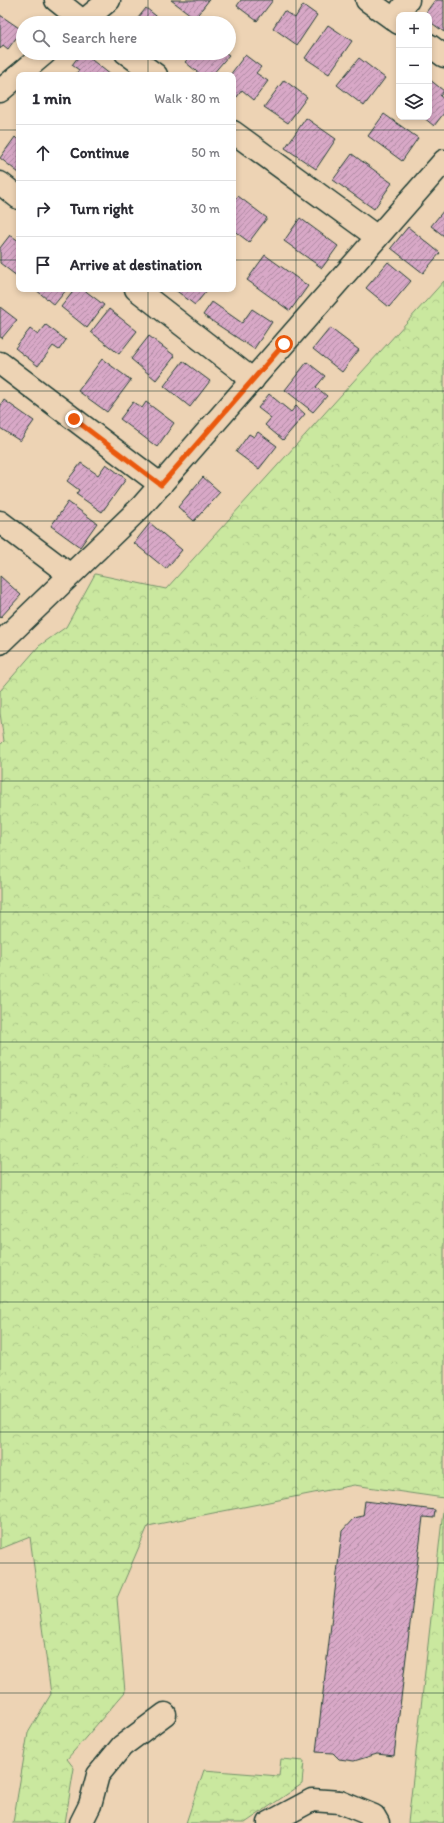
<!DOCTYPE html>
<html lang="en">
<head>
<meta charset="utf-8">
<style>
  :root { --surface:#fff; --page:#f2f2f3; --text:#2b2b33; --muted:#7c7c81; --line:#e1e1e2 }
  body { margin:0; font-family:Itim,sans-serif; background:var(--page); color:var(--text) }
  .controls { position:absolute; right:12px; top:12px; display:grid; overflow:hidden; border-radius:8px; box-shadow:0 2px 6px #0003 }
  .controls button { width:36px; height:36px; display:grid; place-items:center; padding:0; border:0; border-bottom:1px solid var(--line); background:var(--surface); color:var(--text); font:20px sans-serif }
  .stop { position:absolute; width:12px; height:12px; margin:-9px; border:3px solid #ea580c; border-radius:50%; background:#fff }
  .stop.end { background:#ea580c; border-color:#fff; box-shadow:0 1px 4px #0008 }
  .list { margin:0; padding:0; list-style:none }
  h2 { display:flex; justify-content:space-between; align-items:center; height:52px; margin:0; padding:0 16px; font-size:17px }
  h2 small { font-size:13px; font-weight:400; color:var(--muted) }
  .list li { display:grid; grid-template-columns:26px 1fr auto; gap:12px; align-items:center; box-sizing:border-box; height:56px; padding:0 16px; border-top:1px solid var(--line) }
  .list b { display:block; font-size:15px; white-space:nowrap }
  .list em { font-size:13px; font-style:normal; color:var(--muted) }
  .icon { flex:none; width:22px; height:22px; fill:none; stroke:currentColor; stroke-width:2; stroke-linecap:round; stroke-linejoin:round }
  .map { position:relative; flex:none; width:444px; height:1823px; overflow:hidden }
  .search { position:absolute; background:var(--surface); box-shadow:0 2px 6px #0003; left:16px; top:16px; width:220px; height:44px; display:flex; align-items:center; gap:10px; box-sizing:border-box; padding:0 14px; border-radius:22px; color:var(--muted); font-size:15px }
  .panel { position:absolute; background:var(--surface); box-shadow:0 2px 6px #0003; left:16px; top:72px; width:220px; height:220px; border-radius:8px }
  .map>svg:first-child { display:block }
  .forest { fill:url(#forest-crowns); stroke:#74926a }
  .building { fill:url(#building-hatch); stroke:#1f3d34 }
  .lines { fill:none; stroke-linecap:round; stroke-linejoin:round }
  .minor-casing { stroke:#1f3d34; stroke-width:25 }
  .minor { stroke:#edd3b4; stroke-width:22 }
  .route { stroke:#ea580c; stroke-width:5 }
  .grid { fill:none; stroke:#1f3d34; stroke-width:1; stroke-opacity:0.55 }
</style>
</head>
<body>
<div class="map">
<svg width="444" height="1823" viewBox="0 0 444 1823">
  <defs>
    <pattern id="forest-crowns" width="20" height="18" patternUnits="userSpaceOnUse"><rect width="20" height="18" fill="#cae89f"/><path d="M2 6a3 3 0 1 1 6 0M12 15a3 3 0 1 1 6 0" fill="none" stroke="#adc88a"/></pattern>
    <pattern id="building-hatch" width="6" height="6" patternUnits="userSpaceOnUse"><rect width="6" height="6" fill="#d8a8c7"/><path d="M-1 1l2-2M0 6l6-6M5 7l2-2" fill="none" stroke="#af8aa2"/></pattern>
  </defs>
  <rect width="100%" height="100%" fill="#edd3b4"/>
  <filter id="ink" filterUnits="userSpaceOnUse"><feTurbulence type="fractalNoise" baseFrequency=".025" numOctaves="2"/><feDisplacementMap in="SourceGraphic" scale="8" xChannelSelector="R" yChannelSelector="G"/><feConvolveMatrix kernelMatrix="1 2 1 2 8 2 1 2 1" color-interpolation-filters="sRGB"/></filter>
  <g filter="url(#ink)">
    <g class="forest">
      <polygon points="444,281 444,1498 354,1485 148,1526 117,1598 125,1692 67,1759 74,1768 65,1823 13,1823 28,1733 51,1694 30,1537 0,1549 0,745 4,741 0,713 0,691 39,646 66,627 95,574 166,589"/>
      <polygon points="444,1502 444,1823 408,1823"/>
      <polygon points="281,1759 304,1761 302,1784 245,1823 186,1823 204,1770 279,1776"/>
    </g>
    <g class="building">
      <polygon points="171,0 209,0 195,18"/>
      <polygon points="241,0 273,0 257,21 237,6"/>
      <polygon points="435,0 444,0 444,32 429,21 429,15 424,15"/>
      <polygon points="303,5 317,15 297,45 273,28 284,11 295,18"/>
      <polygon points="146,8 165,23 134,23"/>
      <polygon points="0,15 22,30 8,49 3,45 0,49"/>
      <polygon points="328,25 352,41 329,74 305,58"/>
      <polygon points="81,53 83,53 111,75 75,75 79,70 72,65"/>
      <polygon points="193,53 226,53 229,55 212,75 201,75 185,62"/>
      <polygon points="245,55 261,67 256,73 268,81 254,100 242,90 237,97 233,94 233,75 230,75"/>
      <polygon points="359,58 385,78 364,106 337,85"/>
      <polygon points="429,79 444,91 440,96 444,99 444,113 434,126 423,117 429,117"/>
      <polygon points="284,80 307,97 288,123 264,107"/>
      <polygon points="384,114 418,138 402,161 368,136"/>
      <polygon points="306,118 336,139 316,169 285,148"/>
      <polygon points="15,137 19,141 19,173 0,158"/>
      <polygon points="352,154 392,183 374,209 333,180"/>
      <polygon points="238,196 267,218 249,242 233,230 233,202"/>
      <polygon points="444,210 444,236 431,226"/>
      <polygon points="300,218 338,246 322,268 284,241"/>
      <polygon points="408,227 440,253 423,273 391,248"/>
      <polygon points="10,235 19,241 18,277 0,263 0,248"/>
      <polygon points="265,255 308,286 290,311 247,280"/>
      <polygon points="388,262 411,281 389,307 366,288"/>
      <polygon points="35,289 67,289 54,305"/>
      <polygon points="75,289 83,289 104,305 87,328 61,307"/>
      <polygon points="174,289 208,289 195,305"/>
      <polygon points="212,302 242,323 252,309 272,322 254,349 203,315"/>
      <polygon points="0,307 17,320 2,338 0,337"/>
      <polygon points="109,309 137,331 119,354 91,332"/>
      <polygon points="46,325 66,340 59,350 53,346 38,366 15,348 30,329 38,335"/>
      <polygon points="330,328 359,350 342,372 313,349"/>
      <polygon points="149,336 175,356 156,380 131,359"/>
      <polygon points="102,359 131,380 107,412 78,391"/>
      <polygon points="183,361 210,381 190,407 164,386"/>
      <polygon points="307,362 325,376 316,387 327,396 313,412 285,390"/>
      <polygon points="269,394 291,412 296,406 305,414 283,440 265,425 271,418 258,408"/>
      <polygon points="4,400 34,421 20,441 0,428 0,407"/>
      <polygon points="133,402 142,408 146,402 174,423 157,447 120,419"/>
      <polygon points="258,432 277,446 259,469 236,452 249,434 254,437"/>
      <polygon points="81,463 98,475 106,464 126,479 102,512 76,494 79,490 67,481"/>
      <polygon points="203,477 220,492 194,521 178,507"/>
      <polygon points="68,502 97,523 80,547 51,526"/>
      <polygon points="150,523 182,550 166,569 134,543"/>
      <polygon points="0,576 21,595 0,618"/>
      <polygon points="365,1501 435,1510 434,1518 423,1517 394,1756 377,1754 354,1761 339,1759 333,1753 316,1752 342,1531 354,1518 363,1516"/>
    </g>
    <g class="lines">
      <defs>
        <g id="minor">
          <polyline points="56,0 85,23"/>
          <polyline points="367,0 399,23"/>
          <polyline points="394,19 408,0"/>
          <polyline points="81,23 109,0"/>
          <polyline points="429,45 444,56"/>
          <polyline points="126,53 156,75"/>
          <polyline points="0,91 45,53"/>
          <polyline points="233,132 377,237"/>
          <polyline points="0,183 19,198"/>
          <polyline points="136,289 253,380"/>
          <polyline points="0,363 161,485"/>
          <polyline points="0,522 70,575"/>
          <polyline points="0,643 142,506 444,161"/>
          <polyline points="81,1823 90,1805 98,1775 122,1746 165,1714"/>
          <polyline points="269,1823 312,1800 340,1802 374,1816 378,1823"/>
        </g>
      </defs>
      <use href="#minor" class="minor-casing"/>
      <use href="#minor" class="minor"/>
    </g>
  </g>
  <g class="lines" filter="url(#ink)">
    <polyline class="route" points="74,419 161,485 284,344"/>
  </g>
  <path class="grid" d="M148,0V23M296,0V1823M148,53V75M0,130H19M233,130H444M0,260H19M233,260H444M148,289V1823M0,391H444M0,521H444M0,651H444M0,781H444M0,912H444M0,1042H444M0,1172H444M0,1302H444M0,1432H444M0,1563H444M0,1693H444"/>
</svg>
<div class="controls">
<button>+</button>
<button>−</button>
<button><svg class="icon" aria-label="layers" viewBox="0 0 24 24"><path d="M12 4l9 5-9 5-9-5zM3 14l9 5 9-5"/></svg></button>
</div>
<div class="stop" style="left:284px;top:344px"></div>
<div class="stop end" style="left:74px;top:419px"></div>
<div class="search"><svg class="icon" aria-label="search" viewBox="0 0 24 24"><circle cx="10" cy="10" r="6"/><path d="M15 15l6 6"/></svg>Search here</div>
<section class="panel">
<h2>1 min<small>Walk · 80 m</small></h2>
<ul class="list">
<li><svg class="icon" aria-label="ahead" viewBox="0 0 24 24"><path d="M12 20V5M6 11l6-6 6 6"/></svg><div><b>Continue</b></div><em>50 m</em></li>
<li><svg class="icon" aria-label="right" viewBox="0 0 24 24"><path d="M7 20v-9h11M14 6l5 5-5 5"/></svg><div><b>Turn right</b></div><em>30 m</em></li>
<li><svg class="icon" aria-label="arrive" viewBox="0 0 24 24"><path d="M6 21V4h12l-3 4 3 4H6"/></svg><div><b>Arrive at destination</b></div></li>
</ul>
</section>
</div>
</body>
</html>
